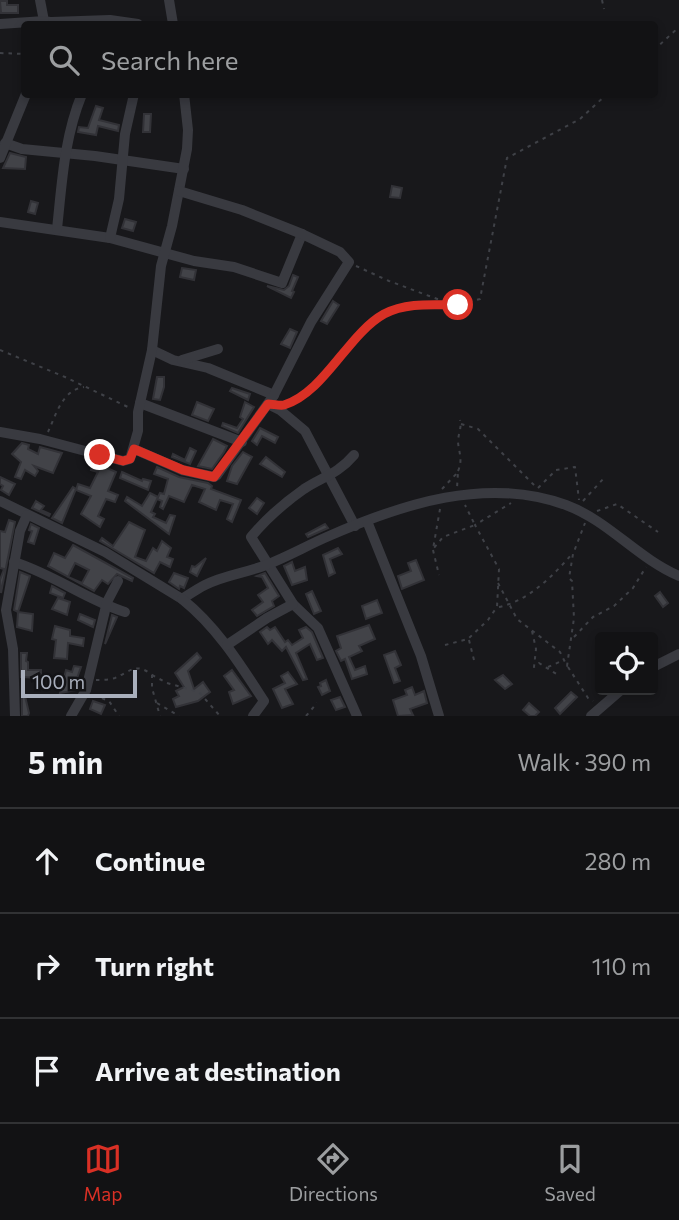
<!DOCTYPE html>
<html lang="en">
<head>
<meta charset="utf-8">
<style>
  :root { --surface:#121214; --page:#1b1b1d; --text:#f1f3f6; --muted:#9c9ea0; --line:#313234; --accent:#d93025 }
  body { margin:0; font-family:Commissioner,sans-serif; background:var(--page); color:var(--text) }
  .controls { position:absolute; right:21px; bottom:21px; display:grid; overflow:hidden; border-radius:7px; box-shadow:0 4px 10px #0003 }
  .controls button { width:63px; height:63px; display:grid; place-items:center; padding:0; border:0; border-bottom:2px solid var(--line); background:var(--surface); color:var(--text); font:35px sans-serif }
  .scale { position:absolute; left:21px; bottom:18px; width:116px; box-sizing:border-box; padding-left:7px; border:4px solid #a9afbc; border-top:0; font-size:19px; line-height:24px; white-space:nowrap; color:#a9afbc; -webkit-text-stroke:5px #131316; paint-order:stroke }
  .stop { position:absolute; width:21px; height:21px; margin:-16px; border:5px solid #d93025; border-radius:50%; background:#fff }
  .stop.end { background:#d93025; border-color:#fff; box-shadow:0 2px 7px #0008 }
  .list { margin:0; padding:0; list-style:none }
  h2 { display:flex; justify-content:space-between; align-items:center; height:91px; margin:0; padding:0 28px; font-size:30px }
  h2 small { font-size:23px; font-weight:400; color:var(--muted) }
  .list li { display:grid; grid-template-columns:46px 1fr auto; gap:21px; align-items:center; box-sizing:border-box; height:105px; padding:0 28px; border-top:2px solid var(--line) }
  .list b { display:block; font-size:26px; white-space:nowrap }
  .list em { font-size:23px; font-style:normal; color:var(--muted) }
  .icon { flex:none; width:38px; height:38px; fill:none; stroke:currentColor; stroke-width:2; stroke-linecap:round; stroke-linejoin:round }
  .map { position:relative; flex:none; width:679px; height:716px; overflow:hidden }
  .search { position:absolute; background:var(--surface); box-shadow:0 4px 10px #0003; left:21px; right:21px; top:21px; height:77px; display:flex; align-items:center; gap:18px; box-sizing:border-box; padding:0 24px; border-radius:7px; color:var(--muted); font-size:26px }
  .sheet { height:406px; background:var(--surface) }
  nav { display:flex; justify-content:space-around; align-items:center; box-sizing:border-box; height:98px; border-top:2px solid var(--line); background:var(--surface); font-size:19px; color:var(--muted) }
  nav a { display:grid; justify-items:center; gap:4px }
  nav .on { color:var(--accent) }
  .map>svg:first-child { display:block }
  .building { fill:#424348; stroke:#323237; stroke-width:2; fill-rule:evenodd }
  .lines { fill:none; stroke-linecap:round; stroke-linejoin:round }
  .path { stroke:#3f4147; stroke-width:2; stroke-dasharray:3.5 5; stroke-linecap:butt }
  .minor { stroke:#393a40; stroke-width:10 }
  .route { stroke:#d93025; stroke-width:9 }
</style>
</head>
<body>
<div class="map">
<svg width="679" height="716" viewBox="0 0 679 716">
  <rect width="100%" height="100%" fill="#18181b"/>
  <g class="building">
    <polygon points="0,1 7,1 7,5 18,5 18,13 1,13"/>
    <polygon points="96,106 103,108 99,120 119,125 118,131 98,126 96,135 78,132 79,127 88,128"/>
    <polygon points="144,114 151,114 150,132 143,132"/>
    <polygon points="10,153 26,157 25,169 3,168"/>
    <polygon points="392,186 402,188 400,198 390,197"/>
    <polygon points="31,201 38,203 35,214 28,212"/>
    <polygon points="125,219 136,222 133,231 122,228"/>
    <polygon points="182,268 196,270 194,280 180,277"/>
    <polygon points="293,275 298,277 292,291 294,292 291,298 267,286 284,290 289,286"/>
    <polygon points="333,301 339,305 327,324 321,321"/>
    <polygon points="290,329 297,332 290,348 281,344"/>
    <polygon points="157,377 164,377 164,387 160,400 153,399"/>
    <polygon points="232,388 250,394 248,400 230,391"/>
    <polygon points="197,402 214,409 208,421 192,415"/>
    <polygon points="245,402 254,407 238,433 222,426 223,423 237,428 243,419 240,417"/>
    <polygon points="260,428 278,437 275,443 262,436 257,445 252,441"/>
    <polygon points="213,439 227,446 224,452 212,469 198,466"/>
    <polygon points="22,443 29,445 28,449 38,454 40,447 62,453 53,473 34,466 38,471 35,476 25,470 21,479 15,477 21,462 12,454"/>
    <polygon points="190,448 196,451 190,464 172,457 173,454 185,460"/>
    <polygon points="243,452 252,457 237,484 227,481 232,466"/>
    <polygon points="266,457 285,472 282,477 260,464"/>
    <polygon points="94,462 116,472 108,491 118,495 115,502 106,499 98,516 104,519 100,527 81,514 91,496 76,490 78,484 90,488 98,472 91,470"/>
    <polygon points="157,467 179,477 208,483 212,486 211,489 241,500 232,522 227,519 233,504 220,500 216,510 199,502 205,489 192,485 184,502 169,496 163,509 160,507 162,501 157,499 160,493 164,494 168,479 154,474"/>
    <polygon points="122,472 142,481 143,479 151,481 148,490 120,478"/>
    <polygon points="0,477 15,484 9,495 1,490 3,486 0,484"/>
    <polygon points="73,487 76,489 62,523 52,518"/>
    <polygon points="150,493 158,497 151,512 155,514 153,517 166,523 170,515 175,516 169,534 125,501 127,497 142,506"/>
    <polygon points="257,498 264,503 257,514 249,508"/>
    <polygon points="36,501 44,506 41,510 50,514 49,516 32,508"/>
    <polygon points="9,520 15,522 1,593 0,580 4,569 0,568 0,531 5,532"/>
    <polygon points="129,522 145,530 135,557 146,561 153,548 157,551 162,541 171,548 167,557 173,559 170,567 160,562 154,573 100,541 102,538 113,546"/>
    <polygon points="31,524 39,528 34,544 28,542 32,531 29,530"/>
    <polygon points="325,524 328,528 308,537 306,534"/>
    <path d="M73,545L133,578L132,581L117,574L108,584L102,580L94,591L48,566L54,553L65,558ZM75,563L89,570L82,583L68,577Z"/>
    <polygon points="338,548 342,554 330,559 335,573 329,576 323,555"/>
    <polygon points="206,558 197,576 190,572 192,566 195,567"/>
    <polygon points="416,560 424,580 402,589 398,576 411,571 408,563"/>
    <polygon points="292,562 295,571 305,567 307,580 292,585 284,566"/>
    <polygon points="20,572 30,576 18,612 14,610"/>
    <polygon points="174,573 188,578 184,588 180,586 179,589 169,582"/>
    <polygon points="265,573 279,596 272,601 274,606 257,616 252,610 263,602 258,595 268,588 262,577 257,576"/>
    <polygon points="52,586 65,593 63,598 50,593"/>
    <polygon points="312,591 321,611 314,614 306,594"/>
    <polygon points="660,592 668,603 663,607 655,596"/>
    <polygon points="58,598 70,602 67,615 52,609"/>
    <polygon points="377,600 382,613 366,619 362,606"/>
    <polygon points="18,612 33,614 32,631 17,627"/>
    <polygon points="80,614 95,620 93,627 78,620"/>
    <polygon points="112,615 117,617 105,644"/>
    <polygon points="369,625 375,639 359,646 362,651 349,657 355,670 365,666 367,674 352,679 345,659 341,661 336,651 341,648 337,636"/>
    <polygon points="55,626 70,630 70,636 84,638 83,646 68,643 67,659 54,658 56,640 52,639"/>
    <polygon points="267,627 270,630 275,627 285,642 288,640 292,645 303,638 299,630 306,627 312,632 323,658 317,660 310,644 296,653 307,679 303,680 286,647 282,651 272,640 268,644 260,632"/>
    <polygon points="395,651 401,665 395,668 400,681 394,683 384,655"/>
    <polygon points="21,653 27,653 26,661 28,662 28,670 41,670 41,678 21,677"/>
    <polygon points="197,653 201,658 188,671 194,689 203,682 210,692 198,701 176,707 173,699 179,696 176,691 184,687 175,673"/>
    <polygon points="74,666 81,667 76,681 77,690 60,693 66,670 72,672"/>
    <polygon points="232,670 251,696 233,704 229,692 234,690 224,676"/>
    <polygon points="288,672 297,684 285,689 293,704 282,708 273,689 285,683 281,676"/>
    <polygon points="503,675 512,684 505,689 495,680"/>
    <polygon points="326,680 330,691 322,695 318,687 321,686 320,683"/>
    <polygon points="412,687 415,695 424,691 427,703 410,709 413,715 398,716 393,700 407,695 405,690"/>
    <polygon points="24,692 29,713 28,716 22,716 22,693"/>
    <polygon points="571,692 577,697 560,714 555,708"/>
    <polygon points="340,697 345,707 336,710 331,700"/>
    <polygon points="93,701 105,705 101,714 90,709"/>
    <polygon points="529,703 539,712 535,716 530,716 523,710"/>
  </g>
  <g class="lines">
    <g class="path">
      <polyline points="602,0 604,9"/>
      <polyline points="654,50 679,27"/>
      <polyline points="0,53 24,54"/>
      <polyline points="356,266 389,281 448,303"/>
      <polyline points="0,350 65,377 130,408"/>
      <polyline points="286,404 303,395 334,366 355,340 384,314 412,304 458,305 480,299 507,158 580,119 607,94"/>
      <polyline points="461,424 478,429 536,487"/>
      <path d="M48,432C56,415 62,390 84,387"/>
      <path d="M458,471C463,460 459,453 458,442C458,434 462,428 460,420"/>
      <polyline points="538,488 556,470 575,467 579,500"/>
      <polyline points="442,489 458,472 457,488"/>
      <polyline points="583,501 604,478"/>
      <polyline points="440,509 433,549 443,537 475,525 465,505"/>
      <polyline points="597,511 617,504 658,532"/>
      <polyline points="433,550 439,575"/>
      <polyline points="498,583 517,619 560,652 567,666 574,618 572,581 569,578 573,554 585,523"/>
      <path d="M499,607C528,601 553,576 572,554"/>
      <polyline points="532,631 536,649 534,667 539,663 558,675"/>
      <polyline points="574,637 593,617 614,606 633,588 646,567"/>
      <polyline points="469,640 475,664"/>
      <polyline points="445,645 468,639 488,620 497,607 499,569 475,525 511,503"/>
      <polyline points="548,667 564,660"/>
      <polyline points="568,667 588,698 593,701"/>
      <polyline points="152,675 167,683 199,692 220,716"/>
      <path d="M96,680C102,680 109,680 115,678C131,671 136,662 152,675V688L160,716"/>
      <polyline points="94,695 109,701 119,716"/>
      <polyline points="157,703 179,716"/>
      <polyline points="306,716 317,703"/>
    </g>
    <g class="minor">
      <polyline points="40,0 44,21 50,22"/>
      <polyline points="169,0 173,24"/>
      <polyline points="51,22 110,20 138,24"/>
      <polyline points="0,24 44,21"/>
      <polyline points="5,143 22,149 95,156 184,169"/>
      <polyline points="0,158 26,94"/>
      <polyline points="0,222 110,238 194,261 234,267 282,283 302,234"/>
      <path d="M57,229C62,183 64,138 82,94"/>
      <polyline points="110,238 119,199 125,134 134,94"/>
      <polyline points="152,350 173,360 208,368 274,395"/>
      <polyline points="182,360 218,349"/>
      <polyline points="140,403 242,442"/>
      <polyline points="268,404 280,410 305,431 355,526"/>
      <polyline points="0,432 40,439 123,461 130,459 138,431 138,412 152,350 161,266 172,226 187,149 188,130 184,94"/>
      <polyline points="134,449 182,470 214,477 217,475 274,395 311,322 349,262 340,252 302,234 242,210 179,191"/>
      <path d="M354,455C338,474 322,477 304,489C284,503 266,519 251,537L293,604L318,628L357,716"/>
      <path d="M0,501L105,552L182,599C190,594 197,589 205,585C224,575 246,573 266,565C287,557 308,545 329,536C402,504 487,476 566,505C609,521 637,558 679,576"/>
      <polyline points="367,521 421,656 439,716"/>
      <path d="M14,562C53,574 87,600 125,612"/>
      <path d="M182,599C217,627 240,664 264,701L253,716"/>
      <polyline points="227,645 267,618 293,604"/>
      <polyline points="653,667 679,654"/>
      <polyline points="15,716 13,649 6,610 20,531 27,515"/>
      <polyline points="71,716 86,690 107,602 118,581"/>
      <polyline points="591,716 621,690"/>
    </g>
  </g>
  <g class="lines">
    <path class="route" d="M100,455L123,461L130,459L134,449L183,470L214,477L268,404C273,404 280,406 284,405C324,393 348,334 384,314C407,302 433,305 458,305"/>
  </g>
</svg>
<div class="controls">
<button><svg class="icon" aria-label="locate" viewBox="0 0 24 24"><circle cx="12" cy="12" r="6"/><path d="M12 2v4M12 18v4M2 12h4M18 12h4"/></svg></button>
</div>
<div class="scale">100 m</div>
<div class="stop" style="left:458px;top:305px"></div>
<div class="stop end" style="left:100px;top:455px"></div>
<div class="search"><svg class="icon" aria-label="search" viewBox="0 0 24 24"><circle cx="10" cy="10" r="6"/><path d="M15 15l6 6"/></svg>Search here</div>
</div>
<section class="sheet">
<h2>5 min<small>Walk · 390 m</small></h2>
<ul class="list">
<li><svg class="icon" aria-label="ahead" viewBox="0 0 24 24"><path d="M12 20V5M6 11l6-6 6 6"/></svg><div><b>Continue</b></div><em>280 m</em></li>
<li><svg class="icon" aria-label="right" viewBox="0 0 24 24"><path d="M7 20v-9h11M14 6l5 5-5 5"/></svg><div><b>Turn right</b></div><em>110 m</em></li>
<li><svg class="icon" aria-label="arrive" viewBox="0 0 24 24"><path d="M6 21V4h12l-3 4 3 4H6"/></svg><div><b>Arrive at destination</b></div></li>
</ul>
</section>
<nav>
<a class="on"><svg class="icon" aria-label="map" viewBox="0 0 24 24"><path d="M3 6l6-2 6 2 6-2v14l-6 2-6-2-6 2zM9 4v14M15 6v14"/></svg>Map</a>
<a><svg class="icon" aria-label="directions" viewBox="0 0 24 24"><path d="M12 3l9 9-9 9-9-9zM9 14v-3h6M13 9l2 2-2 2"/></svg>Directions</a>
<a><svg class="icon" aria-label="saved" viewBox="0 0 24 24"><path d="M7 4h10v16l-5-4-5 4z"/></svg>Saved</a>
</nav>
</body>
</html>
